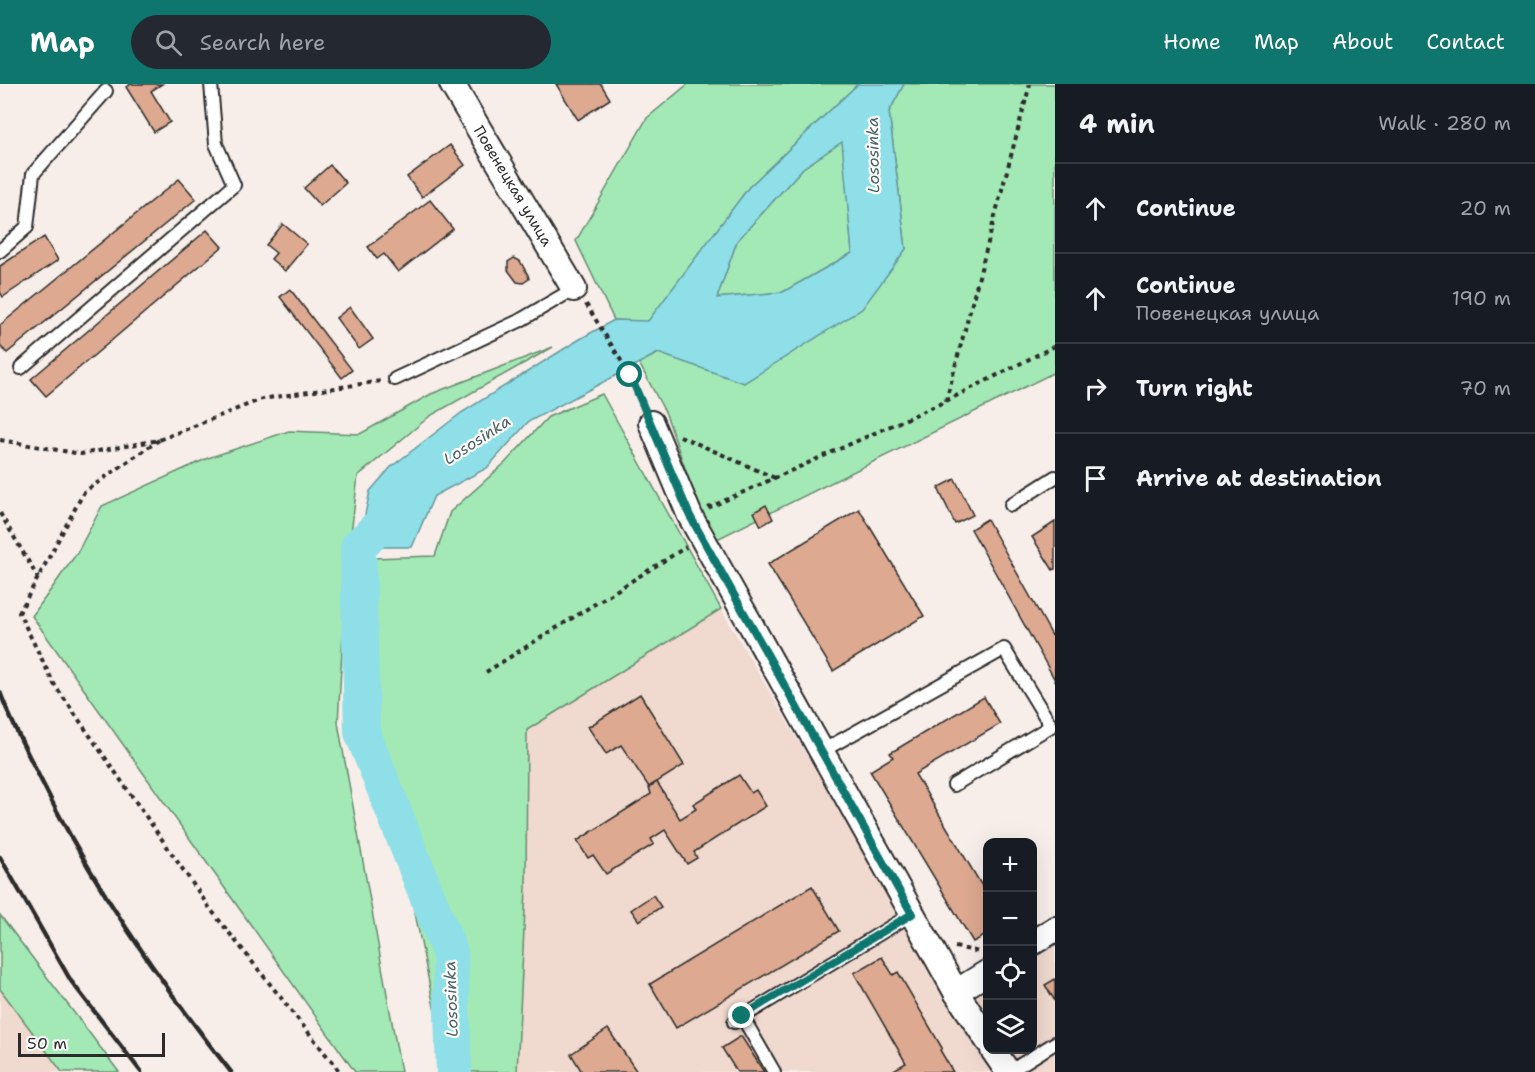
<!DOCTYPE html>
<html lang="en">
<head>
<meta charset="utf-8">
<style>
  :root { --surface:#171b24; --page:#242831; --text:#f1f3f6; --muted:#9ea1a6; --line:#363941; --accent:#0f766e }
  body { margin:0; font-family:"Shantell Sans",sans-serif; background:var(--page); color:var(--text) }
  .controls { position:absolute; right:18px; bottom:18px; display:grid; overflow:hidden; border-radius:12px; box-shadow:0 6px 24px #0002 }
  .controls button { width:54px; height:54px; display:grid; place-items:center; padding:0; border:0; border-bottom:2px solid var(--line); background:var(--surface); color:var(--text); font:30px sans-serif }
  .scale { position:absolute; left:18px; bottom:15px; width:147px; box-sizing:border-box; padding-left:6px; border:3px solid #2b2b2b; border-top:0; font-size:16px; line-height:21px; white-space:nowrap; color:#2b2b2b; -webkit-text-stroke:4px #fff; paint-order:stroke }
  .stop { position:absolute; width:18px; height:18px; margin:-14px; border:4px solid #0f766e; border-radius:50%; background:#fff }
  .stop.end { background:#0f766e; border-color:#fff; box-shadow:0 2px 6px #0008 }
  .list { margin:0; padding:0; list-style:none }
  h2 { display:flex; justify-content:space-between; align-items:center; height:78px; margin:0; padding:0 24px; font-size:26px }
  h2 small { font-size:20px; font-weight:400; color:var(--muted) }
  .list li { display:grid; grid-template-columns:39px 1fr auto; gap:18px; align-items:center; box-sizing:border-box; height:90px; padding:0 24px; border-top:2px solid var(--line) }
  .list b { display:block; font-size:22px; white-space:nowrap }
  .list p { margin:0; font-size:20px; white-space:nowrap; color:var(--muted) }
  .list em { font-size:20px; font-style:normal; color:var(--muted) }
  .icon { flex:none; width:33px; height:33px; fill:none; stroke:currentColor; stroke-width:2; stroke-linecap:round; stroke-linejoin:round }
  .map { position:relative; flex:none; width:1055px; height:988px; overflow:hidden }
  header { display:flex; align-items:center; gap:36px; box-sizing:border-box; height:84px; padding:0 30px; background:var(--accent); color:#fff }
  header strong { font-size:28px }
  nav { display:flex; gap:33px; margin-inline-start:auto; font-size:21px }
  .search { width:420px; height:54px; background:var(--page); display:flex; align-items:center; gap:15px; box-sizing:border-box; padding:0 21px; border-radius:33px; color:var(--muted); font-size:22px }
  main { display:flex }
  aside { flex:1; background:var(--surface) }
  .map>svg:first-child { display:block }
  .built { fill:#f0d9ce }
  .green { fill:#a3e9b5; stroke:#678a70; stroke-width:1.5 }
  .water { fill:#8edfe8; stroke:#66979c; stroke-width:1.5; fill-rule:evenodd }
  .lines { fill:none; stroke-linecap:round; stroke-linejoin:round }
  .river { stroke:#8edfe8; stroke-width:36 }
  .building { fill:#dda990; stroke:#2b2b2b; stroke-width:1.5 }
  .lane-casing { stroke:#2b2b2b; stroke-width:16 }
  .street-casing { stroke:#2b2b2b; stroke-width:28 }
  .path { stroke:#2b2b2b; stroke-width:4; stroke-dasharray:4.5 4.5; stroke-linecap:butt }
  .lane { stroke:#fff; stroke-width:12 }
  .street { stroke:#fff; stroke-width:24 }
  .rail { stroke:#2b2b2b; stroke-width:4.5 }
  .route { stroke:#0f766e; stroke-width:8 }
  .labels { text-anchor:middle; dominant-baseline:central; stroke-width:4.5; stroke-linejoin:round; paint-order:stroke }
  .street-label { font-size:15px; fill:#2b2b2b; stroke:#fff }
  .water-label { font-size:16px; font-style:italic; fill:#496164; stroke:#fff }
</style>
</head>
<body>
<header>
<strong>Map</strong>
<div class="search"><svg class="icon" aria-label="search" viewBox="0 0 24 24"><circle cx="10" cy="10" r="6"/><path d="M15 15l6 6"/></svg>Search here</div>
<nav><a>Home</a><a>Map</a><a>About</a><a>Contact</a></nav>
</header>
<main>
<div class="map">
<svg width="1055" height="988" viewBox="0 0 1055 988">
  <rect width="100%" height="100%" fill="#f8eee9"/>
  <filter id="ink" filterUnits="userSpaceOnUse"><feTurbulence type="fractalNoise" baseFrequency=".0167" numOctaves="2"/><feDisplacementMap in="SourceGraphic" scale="12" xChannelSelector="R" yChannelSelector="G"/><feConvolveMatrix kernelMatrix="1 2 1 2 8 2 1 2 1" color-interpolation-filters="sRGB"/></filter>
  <g filter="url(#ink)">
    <g class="built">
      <polygon points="721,525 953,921 987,902 988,966 1032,966 1033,875 1055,862 1055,988 517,988 526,805 526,646"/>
      <polygon points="0,905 62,988 0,988"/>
    </g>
    <g class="green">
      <polygon points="688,0 858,0 749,103 648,238 614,236 576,157 647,34"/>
      <polygon points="904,0 1055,0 1055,288 711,458 666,330 639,279 659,269 744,299 906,165 889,28"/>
      <polygon points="843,57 852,169 783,208 717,214 737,157 803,84"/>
      <polygon points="553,263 430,332 358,392 346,492 338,639 401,988 355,988 32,532 77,469 102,422 208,374 289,347 360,350 431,310"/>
      <polygon points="602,310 721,525 527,646 526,805 517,988 447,988 378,645 371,474 435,472 450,428 505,379 548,333"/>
      <polygon points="0,831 119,988 62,988 0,905"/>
    </g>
    <path class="water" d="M858,0H904L889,28L906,165L862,225L744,299L658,269L528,338L487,384L434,412L412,463H358L370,407L391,383L461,329L580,255L614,236L648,237L749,103ZM842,58L852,169L783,208L717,214L737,157L803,84Z"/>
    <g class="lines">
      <polyline class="river" points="393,428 358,463 362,648 450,869 454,988"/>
    </g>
    <g class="building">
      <polygon points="131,0 162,0 151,7 170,38 154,48 126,3"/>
      <polygon points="556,0 601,0 610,15 578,36"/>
      <polygon points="450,61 465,81 422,113 407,93"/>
      <polygon points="330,81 346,99 320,122 304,104"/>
      <polygon points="179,95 196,115 7,269 0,262 0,241"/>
      <polygon points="430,116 453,145 398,188 384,170 377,175 368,163"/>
      <polygon points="283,140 307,160 285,187 271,175 276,169 266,161"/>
      <polygon points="207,146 222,163 46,312 31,295"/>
      <polygon points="44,153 58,176 3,213 0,208 0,182"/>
      <polygon points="514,174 520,177 528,191 529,195 523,199 517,198 508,186 508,178"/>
      <polygon points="290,205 352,286 342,294 280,213"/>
      <polygon points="350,223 373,255 359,265 336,234"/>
      <polygon points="955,395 973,431 955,440 938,404"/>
      <polygon points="766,421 773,435 761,442 754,428"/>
      <polygon points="859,425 924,532 833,587 768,480"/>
      <polygon points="987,435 1055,557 1055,596 971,445"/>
      <polygon points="1055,438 1055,485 1053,486 1032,453"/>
      <polygon points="640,610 684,681 649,703 621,661 606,670 588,643"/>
      <polygon points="984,613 1000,640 915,690 988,812 988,850 973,858 870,687 893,673 890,669"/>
      <polygon points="739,691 751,709 756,706 766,722 694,768 697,774 687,780 665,746 651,755 654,760 606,790 593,771 588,774 577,757 651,710 649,703 657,698 680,735 696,725 693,720"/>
      <polygon points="812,802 839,847 676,944 650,900"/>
      <polygon points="653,811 661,823 639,837 631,826"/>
      <polygon points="882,873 893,891 898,888 942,964 940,966 953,988 890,988 906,979 854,889"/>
      <polygon points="1055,895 1055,917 1045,901"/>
      <polygon points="608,945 637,988 582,988 571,970"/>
      <polygon points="741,952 764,988 737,988 722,964"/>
    </g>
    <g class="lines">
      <defs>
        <g id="lane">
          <polyline points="0,167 27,143 33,90 106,7"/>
          <polyline points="21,284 234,101 216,60 211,0"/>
          <polyline points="395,295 519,237 574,205"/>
          <polyline points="1011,421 1055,393"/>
          <polyline points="822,667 1004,565 1051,642 954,701"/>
          <polyline points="742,932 774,988"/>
          <polyline points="734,938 912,830"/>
          <polyline points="1009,988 1055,959"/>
        </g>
        <g id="street">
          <polyline points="452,0 574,205"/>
          <polyline points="651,339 690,432 956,908 988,957"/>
          <polyline points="1032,859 1055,845"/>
          <polyline points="956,908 988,888"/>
          <polyline points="993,966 1008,988"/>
        </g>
      </defs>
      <use href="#lane" class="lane-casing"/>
      <use href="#street" class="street-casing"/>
      <g class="path">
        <polyline points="586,220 630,291 643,320"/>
        <polyline points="946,317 1030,0"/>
        <polyline points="680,352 775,394"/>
        <polyline points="0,356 81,370 159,356 262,315 381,297"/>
        <polyline points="159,356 84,408 19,529 54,600 211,826 340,988"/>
        <polyline points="708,424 946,317 1055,262"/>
        <polyline points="0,429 38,494"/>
        <polyline points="486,588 686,463"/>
        <polyline points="955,863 980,868"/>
      </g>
      <use href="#lane" class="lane"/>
      <use href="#street" class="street"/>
      <g class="rail">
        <path d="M0,608C11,638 26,666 40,694C92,800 158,896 231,988"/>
        <polyline points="0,773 71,897 141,988"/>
      </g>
    </g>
  </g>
  <g class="lines" filter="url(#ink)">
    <polyline class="route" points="630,291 690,432 912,830 742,932"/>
  </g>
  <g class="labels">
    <g class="street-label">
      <text transform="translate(513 102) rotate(59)">Повенецкая улица</text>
    </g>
    <g class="water-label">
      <text transform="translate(873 71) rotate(-91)">Lososinka</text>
      <text transform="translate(477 356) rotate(-33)">Lososinka</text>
      <text transform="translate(451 915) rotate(-92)">Lososinka</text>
    </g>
  </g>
</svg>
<div class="controls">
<button>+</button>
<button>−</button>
<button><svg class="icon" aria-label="locate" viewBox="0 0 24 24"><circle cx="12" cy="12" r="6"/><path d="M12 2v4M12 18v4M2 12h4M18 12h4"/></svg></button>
<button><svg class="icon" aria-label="layers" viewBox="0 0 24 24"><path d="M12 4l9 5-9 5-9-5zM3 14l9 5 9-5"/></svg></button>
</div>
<div class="scale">50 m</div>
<div class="stop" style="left:630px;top:291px"></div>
<div class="stop end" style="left:742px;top:932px"></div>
</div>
<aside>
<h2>4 min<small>Walk · 280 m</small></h2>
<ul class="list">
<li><svg class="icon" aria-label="ahead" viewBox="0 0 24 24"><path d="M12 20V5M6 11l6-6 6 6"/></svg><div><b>Continue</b></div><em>20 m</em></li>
<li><svg class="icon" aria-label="ahead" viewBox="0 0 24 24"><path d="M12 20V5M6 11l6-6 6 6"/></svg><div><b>Continue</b><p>Повенецкая улица</p></div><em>190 m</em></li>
<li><svg class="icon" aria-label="right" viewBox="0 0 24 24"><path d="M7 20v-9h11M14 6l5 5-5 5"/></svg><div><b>Turn right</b></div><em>70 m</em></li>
<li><svg class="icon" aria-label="arrive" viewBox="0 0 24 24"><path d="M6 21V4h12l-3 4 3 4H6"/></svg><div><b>Arrive at destination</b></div></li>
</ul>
</aside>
</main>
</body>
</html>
